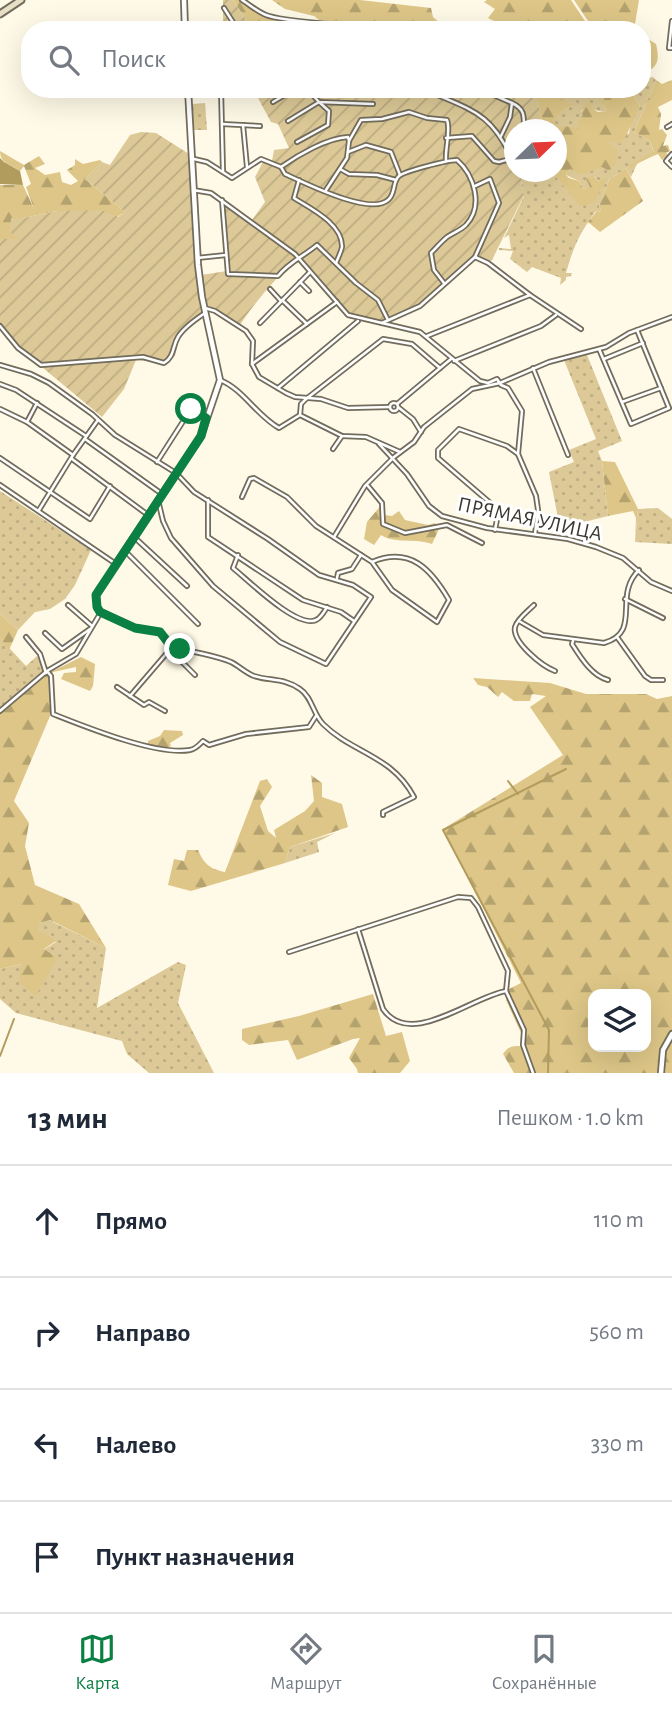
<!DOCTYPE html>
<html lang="ru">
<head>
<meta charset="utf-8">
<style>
  :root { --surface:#fff; --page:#f2f2f3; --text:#1f2937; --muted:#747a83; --line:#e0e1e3; --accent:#0b8043 }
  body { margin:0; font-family:"Alegreya Sans",sans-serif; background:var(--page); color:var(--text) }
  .controls { position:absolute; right:21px; bottom:21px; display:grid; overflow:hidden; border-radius:14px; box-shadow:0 7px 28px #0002 }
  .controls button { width:63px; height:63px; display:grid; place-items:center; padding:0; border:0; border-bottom:2px solid var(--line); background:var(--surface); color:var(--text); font:35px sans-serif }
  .compass { position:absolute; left:504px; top:119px; width:63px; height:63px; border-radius:50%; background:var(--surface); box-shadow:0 7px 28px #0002; rotate:67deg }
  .stop { position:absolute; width:21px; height:21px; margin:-16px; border:5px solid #0b8043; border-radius:50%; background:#fff }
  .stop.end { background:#0b8043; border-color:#fff; box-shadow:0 2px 7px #0008 }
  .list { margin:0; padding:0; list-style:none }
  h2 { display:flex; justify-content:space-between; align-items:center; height:91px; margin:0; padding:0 28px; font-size:30px }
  h2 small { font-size:23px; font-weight:400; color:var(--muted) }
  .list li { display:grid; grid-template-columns:46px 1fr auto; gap:21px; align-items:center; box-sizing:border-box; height:112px; padding:0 28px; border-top:2px solid var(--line) }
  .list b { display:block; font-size:26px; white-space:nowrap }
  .list em { font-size:23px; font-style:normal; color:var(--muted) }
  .icon { flex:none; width:38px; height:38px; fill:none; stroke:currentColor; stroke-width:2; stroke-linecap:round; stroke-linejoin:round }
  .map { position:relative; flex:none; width:672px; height:1073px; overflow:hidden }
  .search { position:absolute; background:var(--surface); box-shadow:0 7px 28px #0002; left:21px; right:21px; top:21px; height:77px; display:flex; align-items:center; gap:18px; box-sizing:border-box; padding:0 24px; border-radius:28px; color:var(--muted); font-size:26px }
  .sheet { height:539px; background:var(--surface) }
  nav { display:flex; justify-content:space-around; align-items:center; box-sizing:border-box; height:98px; border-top:2px solid var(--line); background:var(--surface); font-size:19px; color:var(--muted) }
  nav a { display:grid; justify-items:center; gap:4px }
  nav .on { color:var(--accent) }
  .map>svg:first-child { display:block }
  .grass { fill:url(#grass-dots) }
  .forest { fill:url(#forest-firs); fill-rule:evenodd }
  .garden { fill:url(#garden-furrows) }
  .water { fill:#b29c5d }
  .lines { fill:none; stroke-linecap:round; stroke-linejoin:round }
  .stream { stroke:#b29c5d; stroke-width:2 }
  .minor-casing { stroke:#726c5d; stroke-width:6 }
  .tertiary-casing { stroke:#726c5d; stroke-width:8 }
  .secondary-casing { stroke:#726c5d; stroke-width:9 }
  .minor { stroke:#fff; stroke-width:2.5 }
  .tertiary { stroke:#fff; stroke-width:4.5 }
  .secondary { stroke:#e8e0c5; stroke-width:5 }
  .route { stroke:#0b8043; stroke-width:9 }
  .labels { text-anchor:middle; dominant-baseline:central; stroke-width:6; stroke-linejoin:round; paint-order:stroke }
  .street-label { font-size:21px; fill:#3a3831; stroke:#fff }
</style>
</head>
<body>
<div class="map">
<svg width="672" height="1073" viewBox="0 0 672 1073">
  <defs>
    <pattern id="grass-dots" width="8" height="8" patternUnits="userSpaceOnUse" patternTransform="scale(1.75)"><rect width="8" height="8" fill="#dcc997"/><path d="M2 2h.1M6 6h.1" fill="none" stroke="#bead83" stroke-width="1.8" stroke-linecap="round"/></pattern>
    <pattern id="forest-firs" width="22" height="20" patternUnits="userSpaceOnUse" patternTransform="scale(1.75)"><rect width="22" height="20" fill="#ddc687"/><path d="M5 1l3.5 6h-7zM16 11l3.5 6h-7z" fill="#b4a26f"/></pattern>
    <pattern id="garden-furrows" width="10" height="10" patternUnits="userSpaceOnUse" patternTransform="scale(1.75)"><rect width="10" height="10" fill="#dcc997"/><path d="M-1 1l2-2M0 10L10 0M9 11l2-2" fill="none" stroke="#bead83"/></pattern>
  </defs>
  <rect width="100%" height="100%" fill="#fff9e7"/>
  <g class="grass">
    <path d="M648,72V78L653,77L656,80L634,132L650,141L654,153L643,160L654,155L637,164L631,177L626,168L609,180L599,206L601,211L595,212C579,235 574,245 566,273H572L571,276L566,277V280L560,285L561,278L532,267L527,272L510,259L513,251L499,250V248L511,249L509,235L504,238L524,196L521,180L529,178L535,172H552L582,207L606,178L598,181L594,176L591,187L583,189L579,181L566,175L570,169L577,172L602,167L559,126L561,139L557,137L556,130L553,129C553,117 562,109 573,106L553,95L542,93L543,89H556L566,96L599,94L602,89H612L601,104L605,106L606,111C597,112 592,108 584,108L581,112L629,134L631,120L640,106L634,97L636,89H642V75Z"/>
    <polygon points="205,103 207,130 193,130 192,104"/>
    <polygon points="587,355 622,441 598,451 602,461 608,516 560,528 549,472 574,462 569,450 596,439 564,360"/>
    <polygon points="0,491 91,550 75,585 65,599 50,609 35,612 18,630 0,614"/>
    <polygon points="658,508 672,519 672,544 635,542 638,509"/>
    <polygon points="0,638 26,666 37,656 51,670 0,709"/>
    <polygon points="335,833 317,842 319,852 285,863 290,847"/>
    <polygon points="49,920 106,948 97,1008 178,962 186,965 178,1003 214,1073 149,1073 127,1054 122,1041 16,1013 0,999 0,969 21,964 56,942 39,929 39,923"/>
  </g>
  <g class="forest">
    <polygon points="233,0 241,0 264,16 280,21 279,30 251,27"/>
    <polygon points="272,0 360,0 431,8 433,17 442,25 468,21 470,30 372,30 371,25 319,20 314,16 285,9"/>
    <polygon points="487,0 571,0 591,30 490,30 500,24 488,18 495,9 484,2"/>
    <polygon points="574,0 639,0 634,30 594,30"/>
    <path d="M642,35L656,44C660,61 658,67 642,75Z"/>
    <polygon points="656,80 662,84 672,80 672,100 658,107 661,114 659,130 662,129 667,135 663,146 668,145 670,151 666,153 668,155 662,160 658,154 637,163 630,169 628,166 654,152 650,141 634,132"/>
    <path d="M522,89H543L542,93L553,95L575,105C563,109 554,116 553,129H540L543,124L537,100Z"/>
    <path d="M612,89H622L624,92L627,89H636L634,97L640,106C632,119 630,133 620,144L606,141L617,149V161L609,171L602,167L581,175L570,169L566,175L569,178L579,181L583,189L590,187L586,179L593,175L598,181L607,177L595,202L581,207L552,172H556L557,137L561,138L558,126L572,127L584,130L576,126L583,115L581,113L587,102L593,103L591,108L598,112L606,111L605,106L600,104Z"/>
    <path d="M0,151L24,165L39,156L45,164L35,168L45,175L60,172L62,182L71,185L78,181L67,170L75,165V159L83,164L100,160L102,162L85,179L125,212L117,217L57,211L23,218H12L21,239H0V185H23L34,209L26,187L31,184L24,166L20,171C11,164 0,164 0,151Z"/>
    <polygon points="626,168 643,201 600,232 588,222 596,212 601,211 599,206 609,180"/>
    <polygon points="602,461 615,462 638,509 635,542 636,518 633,511 608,516"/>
    <path d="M383,503L381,509L385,507L384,515L392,516L399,511L405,520L428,525L435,523L439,529L432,544C416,538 394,544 381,535L374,545L364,539L367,522Z"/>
    <polygon points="0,614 18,630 9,650 0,638"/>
    <polygon points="81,657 95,664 93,686 90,691 61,679 64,673 76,672 76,667 53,672 50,679 50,716 14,801 29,823 25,846 35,885 79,904 106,948 50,920 39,923 39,929 56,941 44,949 57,958 36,996 19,982 21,964 0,969 0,713 47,674"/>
    <path d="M473,678L550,683L586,694H646L657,699L672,696V1073H514L503,1054C509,1045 515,1045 525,1047L526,1032L521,1033L506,1000L509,989L521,983L443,829L563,755L530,707L546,696L532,694L530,701H514L502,692L498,697L487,687L478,685ZM593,994H646V1047H593Z"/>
    <polygon points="164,730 182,731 183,735 170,743 171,746 165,749 148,745 148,741 160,736"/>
    <path d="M311,775L322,783V797L342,804L348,827L290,847L285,863L191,891L168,885L174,859L184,861L187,850H198C204,864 210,869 225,872L260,781L267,779L272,787L260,806L268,831L276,838L274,830L305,811L314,801Z"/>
    <polygon points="373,994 386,1036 402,1032 410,1061 400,1073 358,1073 357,1069 349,1058 360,1038 353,1039 297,1060 288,1040 249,1045 242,1040 242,1029 299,1016"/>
  </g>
  <g class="garden">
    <polygon points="223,0 233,0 251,27 270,30 223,30"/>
    <polygon points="280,21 362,27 362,30 279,30"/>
    <polygon points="253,89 522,89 537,99 543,124 540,129 514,130 514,172 535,172 529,178 521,181 524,195 492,260 488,262 477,256 420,306 383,321 350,314 315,276 302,257 252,220 265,202 255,177 264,160 272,161 274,150 289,148 278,124 271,122"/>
    <polygon points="141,132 156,133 189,154 197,266 204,311 180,334 175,356 164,363 136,360 124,389 102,417 19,348 0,323 0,239 19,239 10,232 11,218 23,218 57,211 101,210 118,217 125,212 85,179 102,162 110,165 130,135"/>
    <path d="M224,204L294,255L298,259C280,272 251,307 240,325L205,305L201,275L227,271Z"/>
  </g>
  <polygon class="water" points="0,158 4,162 20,171 23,185 0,184"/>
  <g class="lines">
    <g class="stream">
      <polyline points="508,781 518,794"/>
      <polyline points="0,1056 14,1019"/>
      <polyline points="548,1073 549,1030 443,830 566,769"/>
    </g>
    <defs>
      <g id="minor">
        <path d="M242,0C250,5 258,12 266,15C281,21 364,28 378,25"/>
        <polyline points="224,8 238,30"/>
        <polyline points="672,21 669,48 672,48"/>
        <polyline points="221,89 223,172"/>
        <polyline points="307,89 319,102 373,104"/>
        <path d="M424,89C469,110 490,110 512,159"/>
        <polyline points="480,89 512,103 510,117 501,136"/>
        <polyline points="273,102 295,89"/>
        <path d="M512,103C525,109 524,116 524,130"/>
        <polyline points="288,121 319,102 329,111 328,125 297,142"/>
        <polyline points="222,124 260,126"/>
        <polyline points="243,125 247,167"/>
        <polyline points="667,127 672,124"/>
        <polyline points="446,138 472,136 494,161 499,162 514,158"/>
        <polyline points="348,152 366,145 391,152 400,175"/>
        <polyline points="672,154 666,161 672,167"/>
        <path d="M194,159L207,162L232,178L261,159L281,167C298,155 327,138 348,137L349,141L361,120L382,119L409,112L427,118L447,120C451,130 445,148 446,160"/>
        <path d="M281,167L285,174C305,183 370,216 388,200C396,194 392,182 399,176C405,171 448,160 457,160C474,175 484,206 466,225C461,230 453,233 447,237C441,242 436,248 431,253L434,270L444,283"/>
        <polyline points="340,169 349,174 377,175 396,180"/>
        <path d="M299,180L294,198C310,208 343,224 342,247C341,252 338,258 336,263"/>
        <polyline points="193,190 211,193 295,254 348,315 420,332 480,381 488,383 497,379 501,385 508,388 522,411 518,454 536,496 538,510 535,534"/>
        <polyline points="326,190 347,158 349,141"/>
        <path d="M222,200L228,274L278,276C289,262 304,256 317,245L356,283L378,300L388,320"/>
        <polyline points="475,257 488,263 530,295 581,329"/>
        <polyline points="197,258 226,255"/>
        <polyline points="300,282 309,291"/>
        <polyline points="270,289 281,301"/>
        <polyline points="282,300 307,324"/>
        <polyline points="205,308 215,311 246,331 253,341 252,364 259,377 286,393 295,397 321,399 348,408 389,407"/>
        <polyline points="260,323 310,272"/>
        <polyline points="382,323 420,306 475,257 499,203 490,179 475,186"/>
        <path d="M0,326L18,348L41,365L143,357L164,363C175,356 172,347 178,337C184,327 196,319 205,313"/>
        <polyline points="427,336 530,295"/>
        <polyline points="599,349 631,424 669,408 637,330"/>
        <polyline points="604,359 643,343"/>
        <polyline points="454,361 541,326 556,315"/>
        <polyline points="252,364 337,302"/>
        <polyline points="0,365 31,374 49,383 92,414 115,435 176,473 194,492 268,539 319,575 353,585 371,597 326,664 280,642 213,586 171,538 163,521 158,500"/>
        <polyline points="533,368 568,455"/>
        <path d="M220,380C243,389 257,416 279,428L300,415L342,436L366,437L400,452"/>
        <polyline points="0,384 16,390 86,436"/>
        <polyline points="278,388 358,321"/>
        <polyline points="622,402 661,388"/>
        <circle cx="394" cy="407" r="4"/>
        <polyline points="397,404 451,359"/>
        <polyline points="398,407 413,419 421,432"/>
        <polyline points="0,409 27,422 73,455"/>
        <polyline points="300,415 301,404 306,399 383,339 412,344 440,368"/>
        <polyline points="27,422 37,403"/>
        <polyline points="85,439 162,494"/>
        <polyline points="379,444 407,474 429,506 442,516 487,528 568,539 596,547 623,558 651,582 672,591"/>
        <polyline points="333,449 342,436"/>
        <polyline points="0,458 90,519 110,486"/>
        <polyline points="72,459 148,515"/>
        <polyline points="157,462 191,409 207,418"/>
        <path d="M0,485L116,564L98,590L96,602L99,610L135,628L160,632L174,650C184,648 222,658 231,662C239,666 246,673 254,676C270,681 285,678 300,689C312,697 313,714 323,724C352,753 392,755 414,797L383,812V815"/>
        <polyline points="368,486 382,503 383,524 405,533 447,525 482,543"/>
        <path d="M242,497L250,479L254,478L287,497L316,526L372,562L392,590L437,622L449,600C431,569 410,546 372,562"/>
        <polyline points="208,500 208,537 303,600 341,612 354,621"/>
        <polyline points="39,510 73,455 98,420"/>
        <polyline points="495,530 498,514 495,507 438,458 438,450 459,429 507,446 518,454"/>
        <polyline points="134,537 187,586"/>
        <polyline points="334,537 365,486 394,457 414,442 424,427 472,389 500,383 549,362 606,347 629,333 672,317"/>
        <polyline points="125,551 198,624"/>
        <path d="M238,555L233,568C248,580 297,629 316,620C321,618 324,612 327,607"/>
        <polyline points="337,578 338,573 352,569 361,555"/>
        <polyline points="625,599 663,618"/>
        <polyline points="68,605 92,626"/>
        <path d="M534,605C528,611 517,619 515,627C512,642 542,666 555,671"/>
        <path d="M519,621L543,635L604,643C643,632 612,596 639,570"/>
        <polyline points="45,633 62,649 90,629"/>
        <polyline points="26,637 40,654 46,673"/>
        <polyline points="617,637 645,676 651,680 663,680"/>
        <path d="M573,641L572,644C581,658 592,676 608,680"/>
        <polyline points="174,650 177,657 195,675"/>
        <path d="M47,671L51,676L53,714C86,727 157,756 190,750C196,749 199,745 203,741L209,745L246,734L309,727L316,716"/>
        <polyline points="117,687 144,705 149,702 165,711"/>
        <polyline points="130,696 173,646"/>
        <polyline points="0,711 47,671 76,654 101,612"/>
        <path d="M358,929L383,1009C410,1049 471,997 506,991"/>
        <polyline points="289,952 458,897 471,898 478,907 508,971 506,991 524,1030 523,1045 533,1073"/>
      </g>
      <g id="tertiary">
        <polyline points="184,0 185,30"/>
        <polyline points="116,564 201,436 220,380 202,297 198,265 188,89"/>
        <polyline points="661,1073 663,1050 672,1034"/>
      </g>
      <polyline id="secondary" points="0,14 21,0"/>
    </defs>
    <use href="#minor" class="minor-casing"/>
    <use href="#tertiary" class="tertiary-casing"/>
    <use href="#secondary" class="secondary-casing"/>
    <use href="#minor" class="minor"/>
    <use href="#tertiary" class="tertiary"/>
    <use href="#secondary" class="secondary"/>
  </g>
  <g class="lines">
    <polyline class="route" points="180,649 174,650 160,632 135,628 100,612 97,607 96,595 201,436 206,418 191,409"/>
  </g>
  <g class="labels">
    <g class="street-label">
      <text transform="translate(530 519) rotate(12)">ПРЯМАЯ УЛИЦА</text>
    </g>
  </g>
</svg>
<div class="controls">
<button><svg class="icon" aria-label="layers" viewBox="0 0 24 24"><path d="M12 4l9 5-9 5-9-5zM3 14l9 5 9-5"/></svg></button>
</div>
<svg class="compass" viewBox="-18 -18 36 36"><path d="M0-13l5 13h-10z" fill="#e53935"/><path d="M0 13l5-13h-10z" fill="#747a83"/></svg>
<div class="stop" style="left:191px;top:409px"></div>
<div class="stop end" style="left:180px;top:649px"></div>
<div class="search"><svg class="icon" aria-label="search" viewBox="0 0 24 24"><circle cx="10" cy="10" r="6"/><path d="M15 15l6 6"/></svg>Поиск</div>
</div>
<section class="sheet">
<h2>13 мин<small>Пешком · 1.0 km</small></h2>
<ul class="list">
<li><svg class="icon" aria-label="ahead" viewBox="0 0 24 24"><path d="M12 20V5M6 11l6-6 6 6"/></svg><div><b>Прямо</b></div><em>110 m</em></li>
<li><svg class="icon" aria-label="right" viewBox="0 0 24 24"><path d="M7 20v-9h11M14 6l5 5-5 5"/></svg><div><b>Направо</b></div><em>560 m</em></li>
<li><svg class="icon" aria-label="left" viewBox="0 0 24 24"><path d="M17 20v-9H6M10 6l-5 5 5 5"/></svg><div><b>Налево</b></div><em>330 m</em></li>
<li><svg class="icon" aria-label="arrive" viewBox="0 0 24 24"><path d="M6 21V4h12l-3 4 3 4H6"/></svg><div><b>Пункт назначения</b></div></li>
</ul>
</section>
<nav>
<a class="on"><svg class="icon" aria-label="map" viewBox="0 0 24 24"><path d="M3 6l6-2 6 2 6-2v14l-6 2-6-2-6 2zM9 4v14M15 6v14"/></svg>Карта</a>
<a><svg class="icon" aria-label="directions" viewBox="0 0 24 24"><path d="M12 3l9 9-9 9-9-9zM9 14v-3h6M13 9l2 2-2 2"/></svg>Маршрут</a>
<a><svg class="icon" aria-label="saved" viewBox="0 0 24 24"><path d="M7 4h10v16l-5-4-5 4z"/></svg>Сохранённые</a>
</nav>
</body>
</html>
